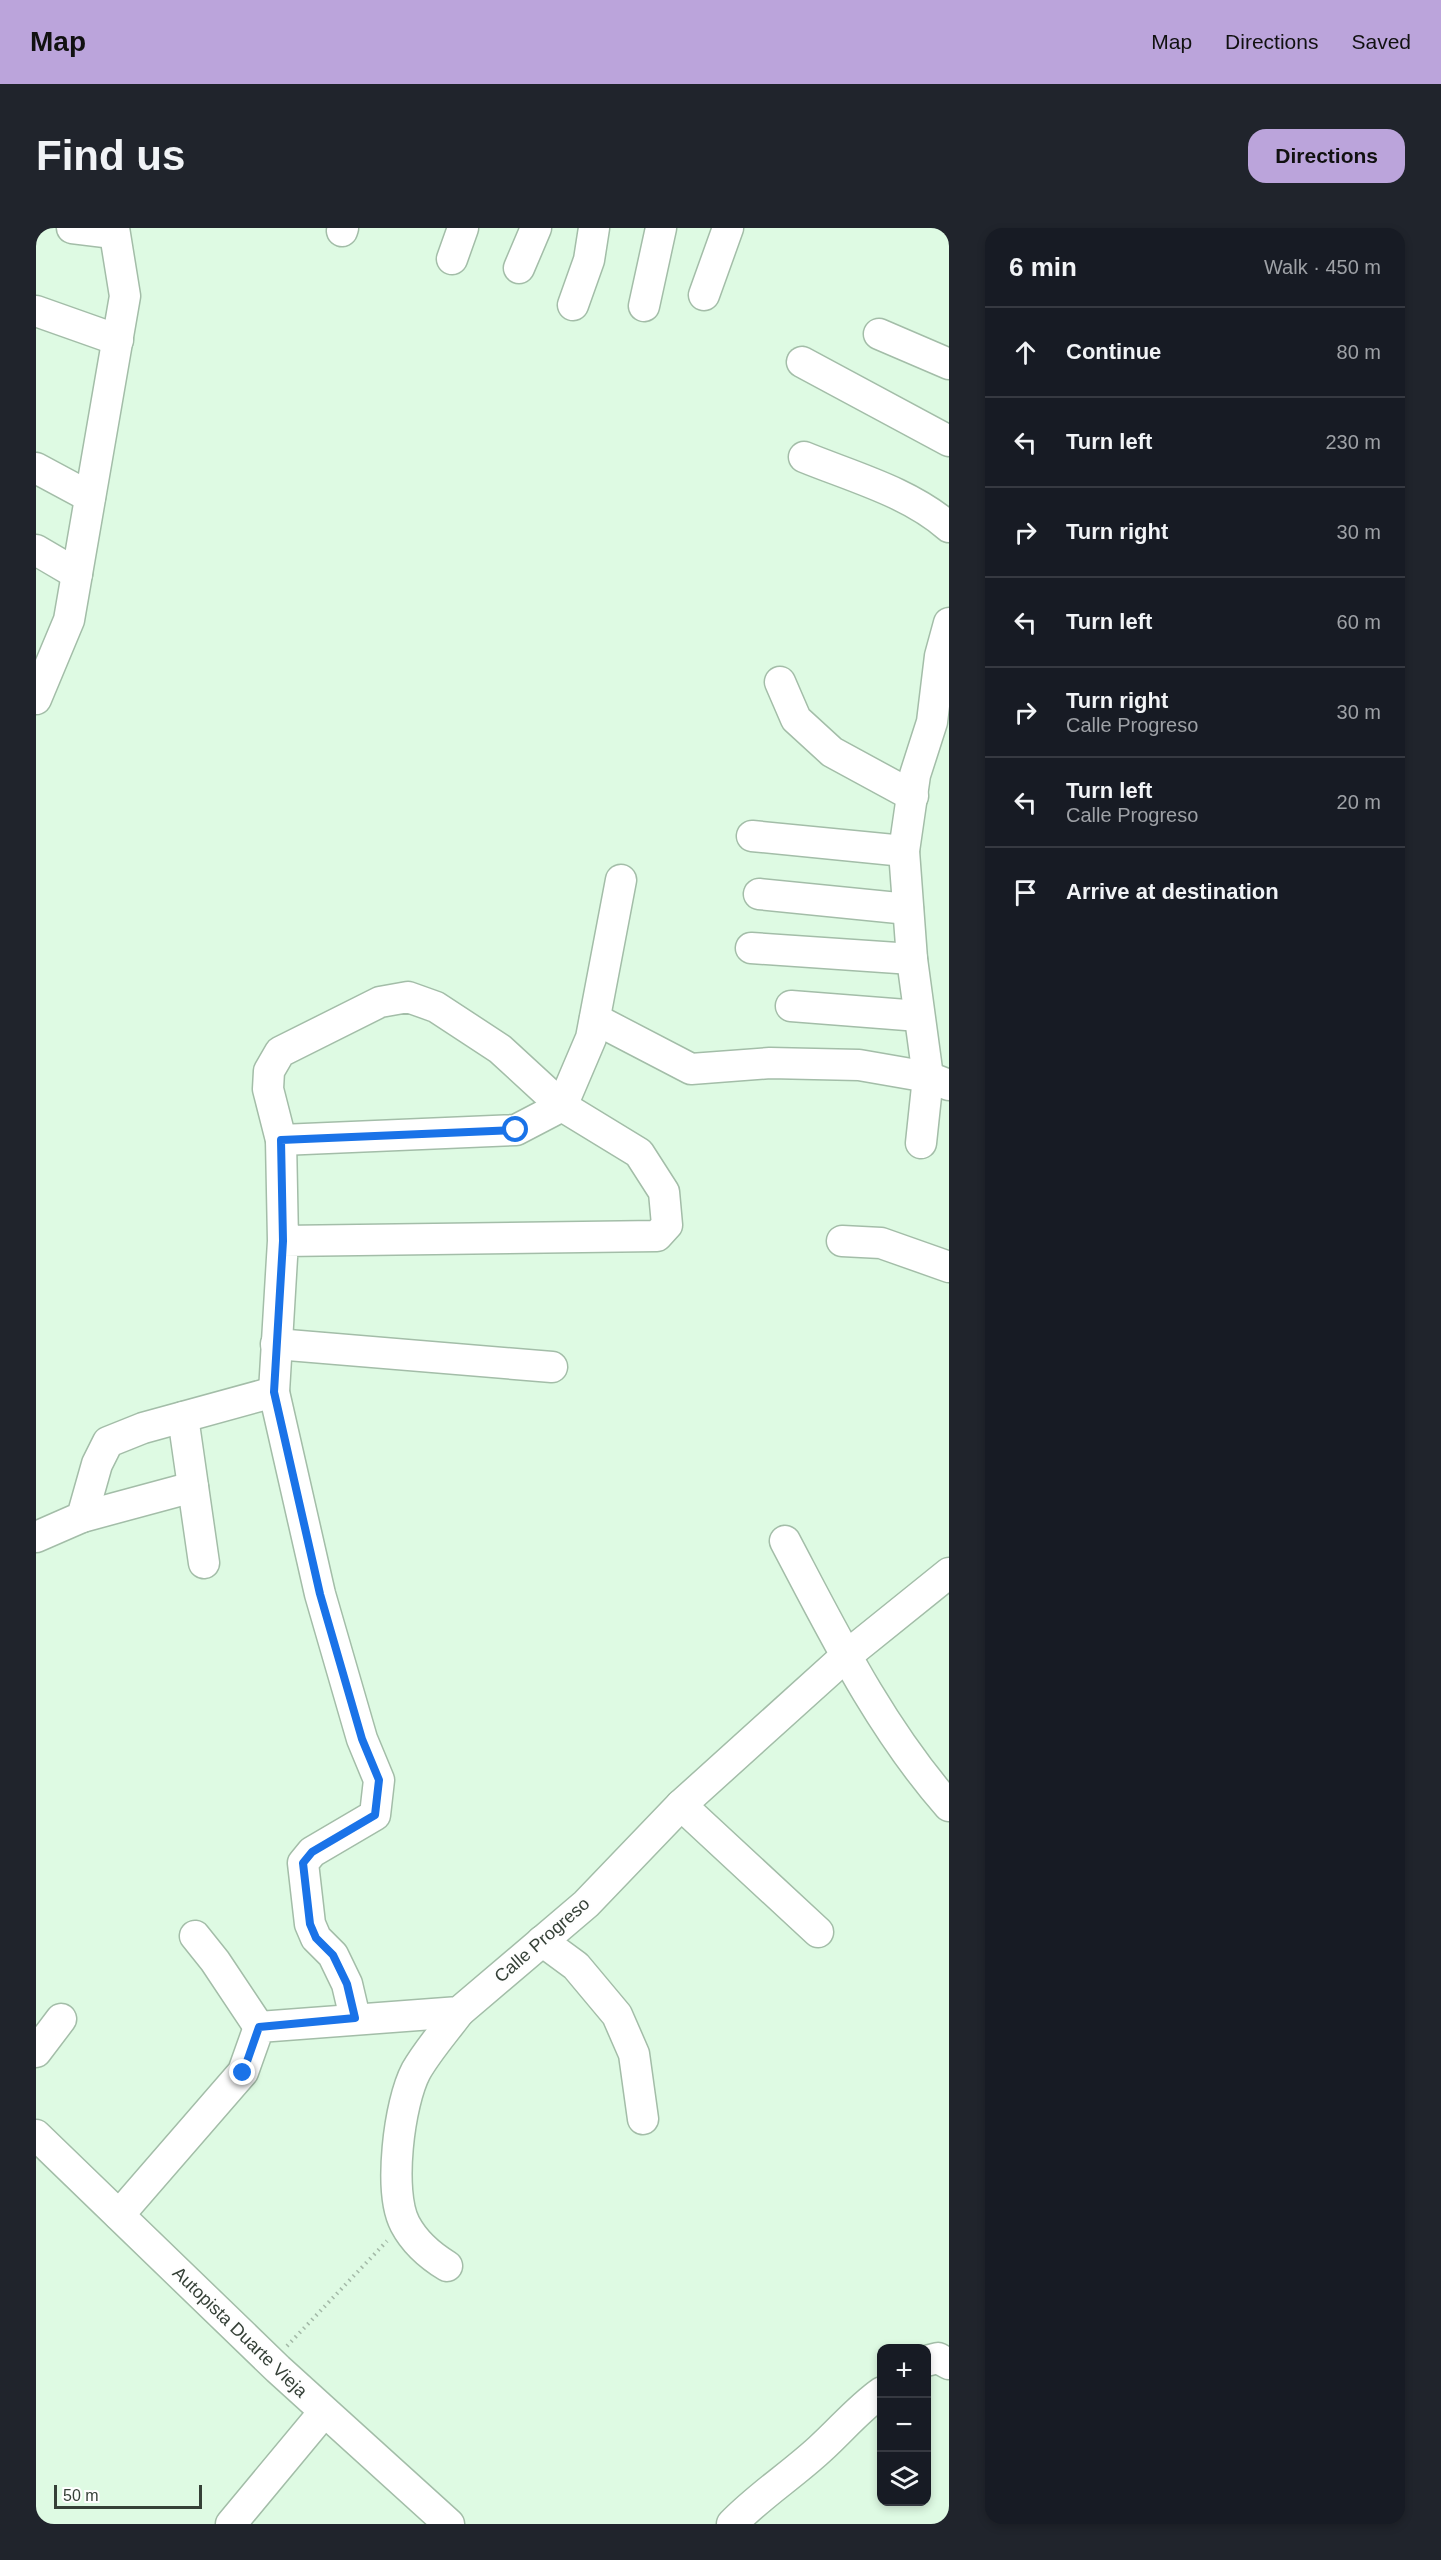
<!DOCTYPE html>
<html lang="en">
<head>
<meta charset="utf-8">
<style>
  :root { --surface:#171b24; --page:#20242c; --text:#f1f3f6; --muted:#9ea1a6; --line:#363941; --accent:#bba4db }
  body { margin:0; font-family:Helvetica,sans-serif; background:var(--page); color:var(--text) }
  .controls { position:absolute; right:18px; bottom:18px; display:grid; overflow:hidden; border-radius:12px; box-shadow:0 3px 9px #0003 }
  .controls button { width:54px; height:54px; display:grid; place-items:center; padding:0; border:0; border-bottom:2px solid var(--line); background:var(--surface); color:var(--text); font:30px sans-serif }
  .scale { position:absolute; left:18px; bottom:15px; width:148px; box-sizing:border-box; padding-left:6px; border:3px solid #354037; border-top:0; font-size:16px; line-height:21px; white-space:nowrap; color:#354037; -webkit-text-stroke:4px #fefefe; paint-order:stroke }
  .stop { position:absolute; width:18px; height:18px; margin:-14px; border:4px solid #1a73e8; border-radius:50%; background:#fff }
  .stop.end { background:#1a73e8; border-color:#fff; box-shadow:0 2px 6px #0008 }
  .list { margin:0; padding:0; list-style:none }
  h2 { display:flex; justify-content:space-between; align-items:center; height:78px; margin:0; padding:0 24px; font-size:26px }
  h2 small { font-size:20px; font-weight:400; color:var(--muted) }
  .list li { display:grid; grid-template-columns:39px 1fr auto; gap:18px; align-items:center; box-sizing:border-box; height:90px; padding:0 24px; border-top:2px solid var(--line) }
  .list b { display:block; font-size:22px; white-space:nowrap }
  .list p { margin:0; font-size:20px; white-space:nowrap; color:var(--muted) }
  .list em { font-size:20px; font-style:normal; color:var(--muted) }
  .icon { flex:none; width:33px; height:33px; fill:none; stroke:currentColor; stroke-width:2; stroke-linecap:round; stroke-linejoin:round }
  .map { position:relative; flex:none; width:913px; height:2296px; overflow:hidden; border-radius:18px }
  header { display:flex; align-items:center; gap:36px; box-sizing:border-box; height:84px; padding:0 30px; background:var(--accent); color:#111 }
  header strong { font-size:28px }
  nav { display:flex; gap:33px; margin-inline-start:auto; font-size:21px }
  .intro { display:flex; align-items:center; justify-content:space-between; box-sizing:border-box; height:144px; padding:0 36px }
  h1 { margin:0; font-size:42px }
  .button { padding:15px 27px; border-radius:18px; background:var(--accent); color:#111; font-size:21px; font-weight:700 }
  main { display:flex; gap:36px; padding:0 36px }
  aside { flex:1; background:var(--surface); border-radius:18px; box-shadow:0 3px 9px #0003 }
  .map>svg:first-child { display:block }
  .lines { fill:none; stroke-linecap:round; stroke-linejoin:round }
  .minor-casing { stroke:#a3bda8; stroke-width:33 }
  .path { stroke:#a3b9a7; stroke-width:4; stroke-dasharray:1.5 4.5; stroke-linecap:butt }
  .minor { stroke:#fff; stroke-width:30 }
  .route { stroke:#1a73e8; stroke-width:8 }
  .labels { text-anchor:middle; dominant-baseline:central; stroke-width:4.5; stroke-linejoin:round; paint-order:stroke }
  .street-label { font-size:18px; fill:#354037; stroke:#fefefe }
</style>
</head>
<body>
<header>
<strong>Map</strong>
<nav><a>Map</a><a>Directions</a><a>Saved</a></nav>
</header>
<div class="intro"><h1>Find us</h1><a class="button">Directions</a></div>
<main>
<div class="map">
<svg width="913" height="2296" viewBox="0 0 913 2296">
  <rect width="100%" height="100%" fill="#defae3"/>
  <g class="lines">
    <defs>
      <g id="minor">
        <polyline points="36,0 77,5"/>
        <polyline points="306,3 307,0"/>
        <polyline points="416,31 427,0"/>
        <polyline points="483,40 500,0"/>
        <polyline points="668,67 692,0"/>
        <polyline points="537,77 553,32 558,0"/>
        <polyline points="608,78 625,0"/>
        <polyline points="0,83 82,112"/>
        <polyline points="843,106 913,136"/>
        <polyline points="766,134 913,213"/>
        <path d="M768,229C817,249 873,264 913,299"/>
        <polyline points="0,240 54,269"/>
        <polyline points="0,322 41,346"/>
        <polyline points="744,454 760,491 796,524 877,568"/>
        <polyline points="0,471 33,392 89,68 78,0"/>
        <polyline points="716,608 868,623"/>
        <polyline points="723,666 872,681"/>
        <polyline points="715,720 876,731"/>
        <polyline points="755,778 883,788"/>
        <polyline points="559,791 655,841 734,835 823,837 892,849 913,857"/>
        <polyline points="245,912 480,902 526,878 555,810 585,652"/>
        <polyline points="885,915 892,849 876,731 868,623 879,547 896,494 904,428 913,395"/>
        <polyline points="247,1013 621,1008 631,997 628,964 603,925 526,878 464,821 400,779 372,769 344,774 244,824 233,843 232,861 245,912 247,1013 238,1164 284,1366 326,1511 343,1552 339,1587 276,1624 267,1635 274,1696 280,1710 297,1727 311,1756 319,1790"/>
        <polyline points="806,1013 845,1015 913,1039"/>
        <polyline points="240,1116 516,1139"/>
        <polyline points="147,1189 168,1335"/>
        <polyline points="46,1289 157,1259"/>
        <polyline points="0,1309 46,1289 61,1236 72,1214 107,1200 238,1164"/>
        <path d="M749,1313C797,1404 844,1500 913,1578"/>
        <polyline points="645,1577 782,1704"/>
        <polyline points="159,1708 179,1733 223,1799"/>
        <polyline points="506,1713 540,1738 581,1787 598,1826 607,1891"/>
        <polyline points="0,1824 25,1791"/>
        <polyline points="0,1907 242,2141 413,2296"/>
        <polyline points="83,1987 207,1844 223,1799 423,1784 550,1676 645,1577 810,1428 913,1345"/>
        <path d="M411,2038C393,2027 379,2015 369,1996C352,1964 363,1875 380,1843C392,1822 409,1803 423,1784"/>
        <polyline points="890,2133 902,2130 913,2136"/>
        <polyline points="195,2296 288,2184"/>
        <path d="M696,2296C723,2268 756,2247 784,2221C805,2202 823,2180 846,2164"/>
      </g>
    </defs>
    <use href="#minor" class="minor-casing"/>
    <polyline class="path" points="251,2118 351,2013"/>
    <use href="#minor" class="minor"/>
  </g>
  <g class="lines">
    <polyline class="route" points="207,1845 223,1799 319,1790 311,1756 297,1727 280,1710 274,1696 267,1635 276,1624 339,1587 343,1552 326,1511 284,1366 238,1164 247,1013 245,912 480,902"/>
  </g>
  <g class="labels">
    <g class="street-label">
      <text transform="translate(506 1712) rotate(-41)">Calle Progreso</text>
      <text transform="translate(204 2104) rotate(44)">Autopista Duarte Vieja</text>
    </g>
  </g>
</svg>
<div class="controls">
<button>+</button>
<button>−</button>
<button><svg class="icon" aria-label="layers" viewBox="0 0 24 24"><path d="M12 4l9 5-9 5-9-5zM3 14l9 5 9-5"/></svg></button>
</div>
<div class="scale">50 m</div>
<div class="stop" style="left:480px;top:902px"></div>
<div class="stop end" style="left:207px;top:1845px"></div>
</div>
<aside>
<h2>6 min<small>Walk · 450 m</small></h2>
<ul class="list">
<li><svg class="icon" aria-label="ahead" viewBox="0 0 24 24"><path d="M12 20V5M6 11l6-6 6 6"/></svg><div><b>Continue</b></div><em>80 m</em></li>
<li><svg class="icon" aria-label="left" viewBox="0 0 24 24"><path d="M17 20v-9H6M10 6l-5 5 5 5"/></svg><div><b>Turn left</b></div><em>230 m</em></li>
<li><svg class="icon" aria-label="right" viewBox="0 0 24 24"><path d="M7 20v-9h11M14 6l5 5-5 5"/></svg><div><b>Turn right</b></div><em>30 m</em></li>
<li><svg class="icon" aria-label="left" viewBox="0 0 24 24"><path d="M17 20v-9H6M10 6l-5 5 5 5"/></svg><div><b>Turn left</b></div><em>60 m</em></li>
<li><svg class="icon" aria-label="right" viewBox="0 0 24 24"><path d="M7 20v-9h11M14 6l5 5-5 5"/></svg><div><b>Turn right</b><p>Calle Progreso</p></div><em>30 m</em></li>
<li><svg class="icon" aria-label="left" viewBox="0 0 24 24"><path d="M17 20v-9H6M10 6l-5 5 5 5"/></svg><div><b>Turn left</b><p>Calle Progreso</p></div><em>20 m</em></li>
<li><svg class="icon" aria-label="arrive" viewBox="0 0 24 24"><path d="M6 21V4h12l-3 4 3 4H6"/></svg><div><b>Arrive at destination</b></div></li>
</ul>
</aside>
</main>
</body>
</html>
